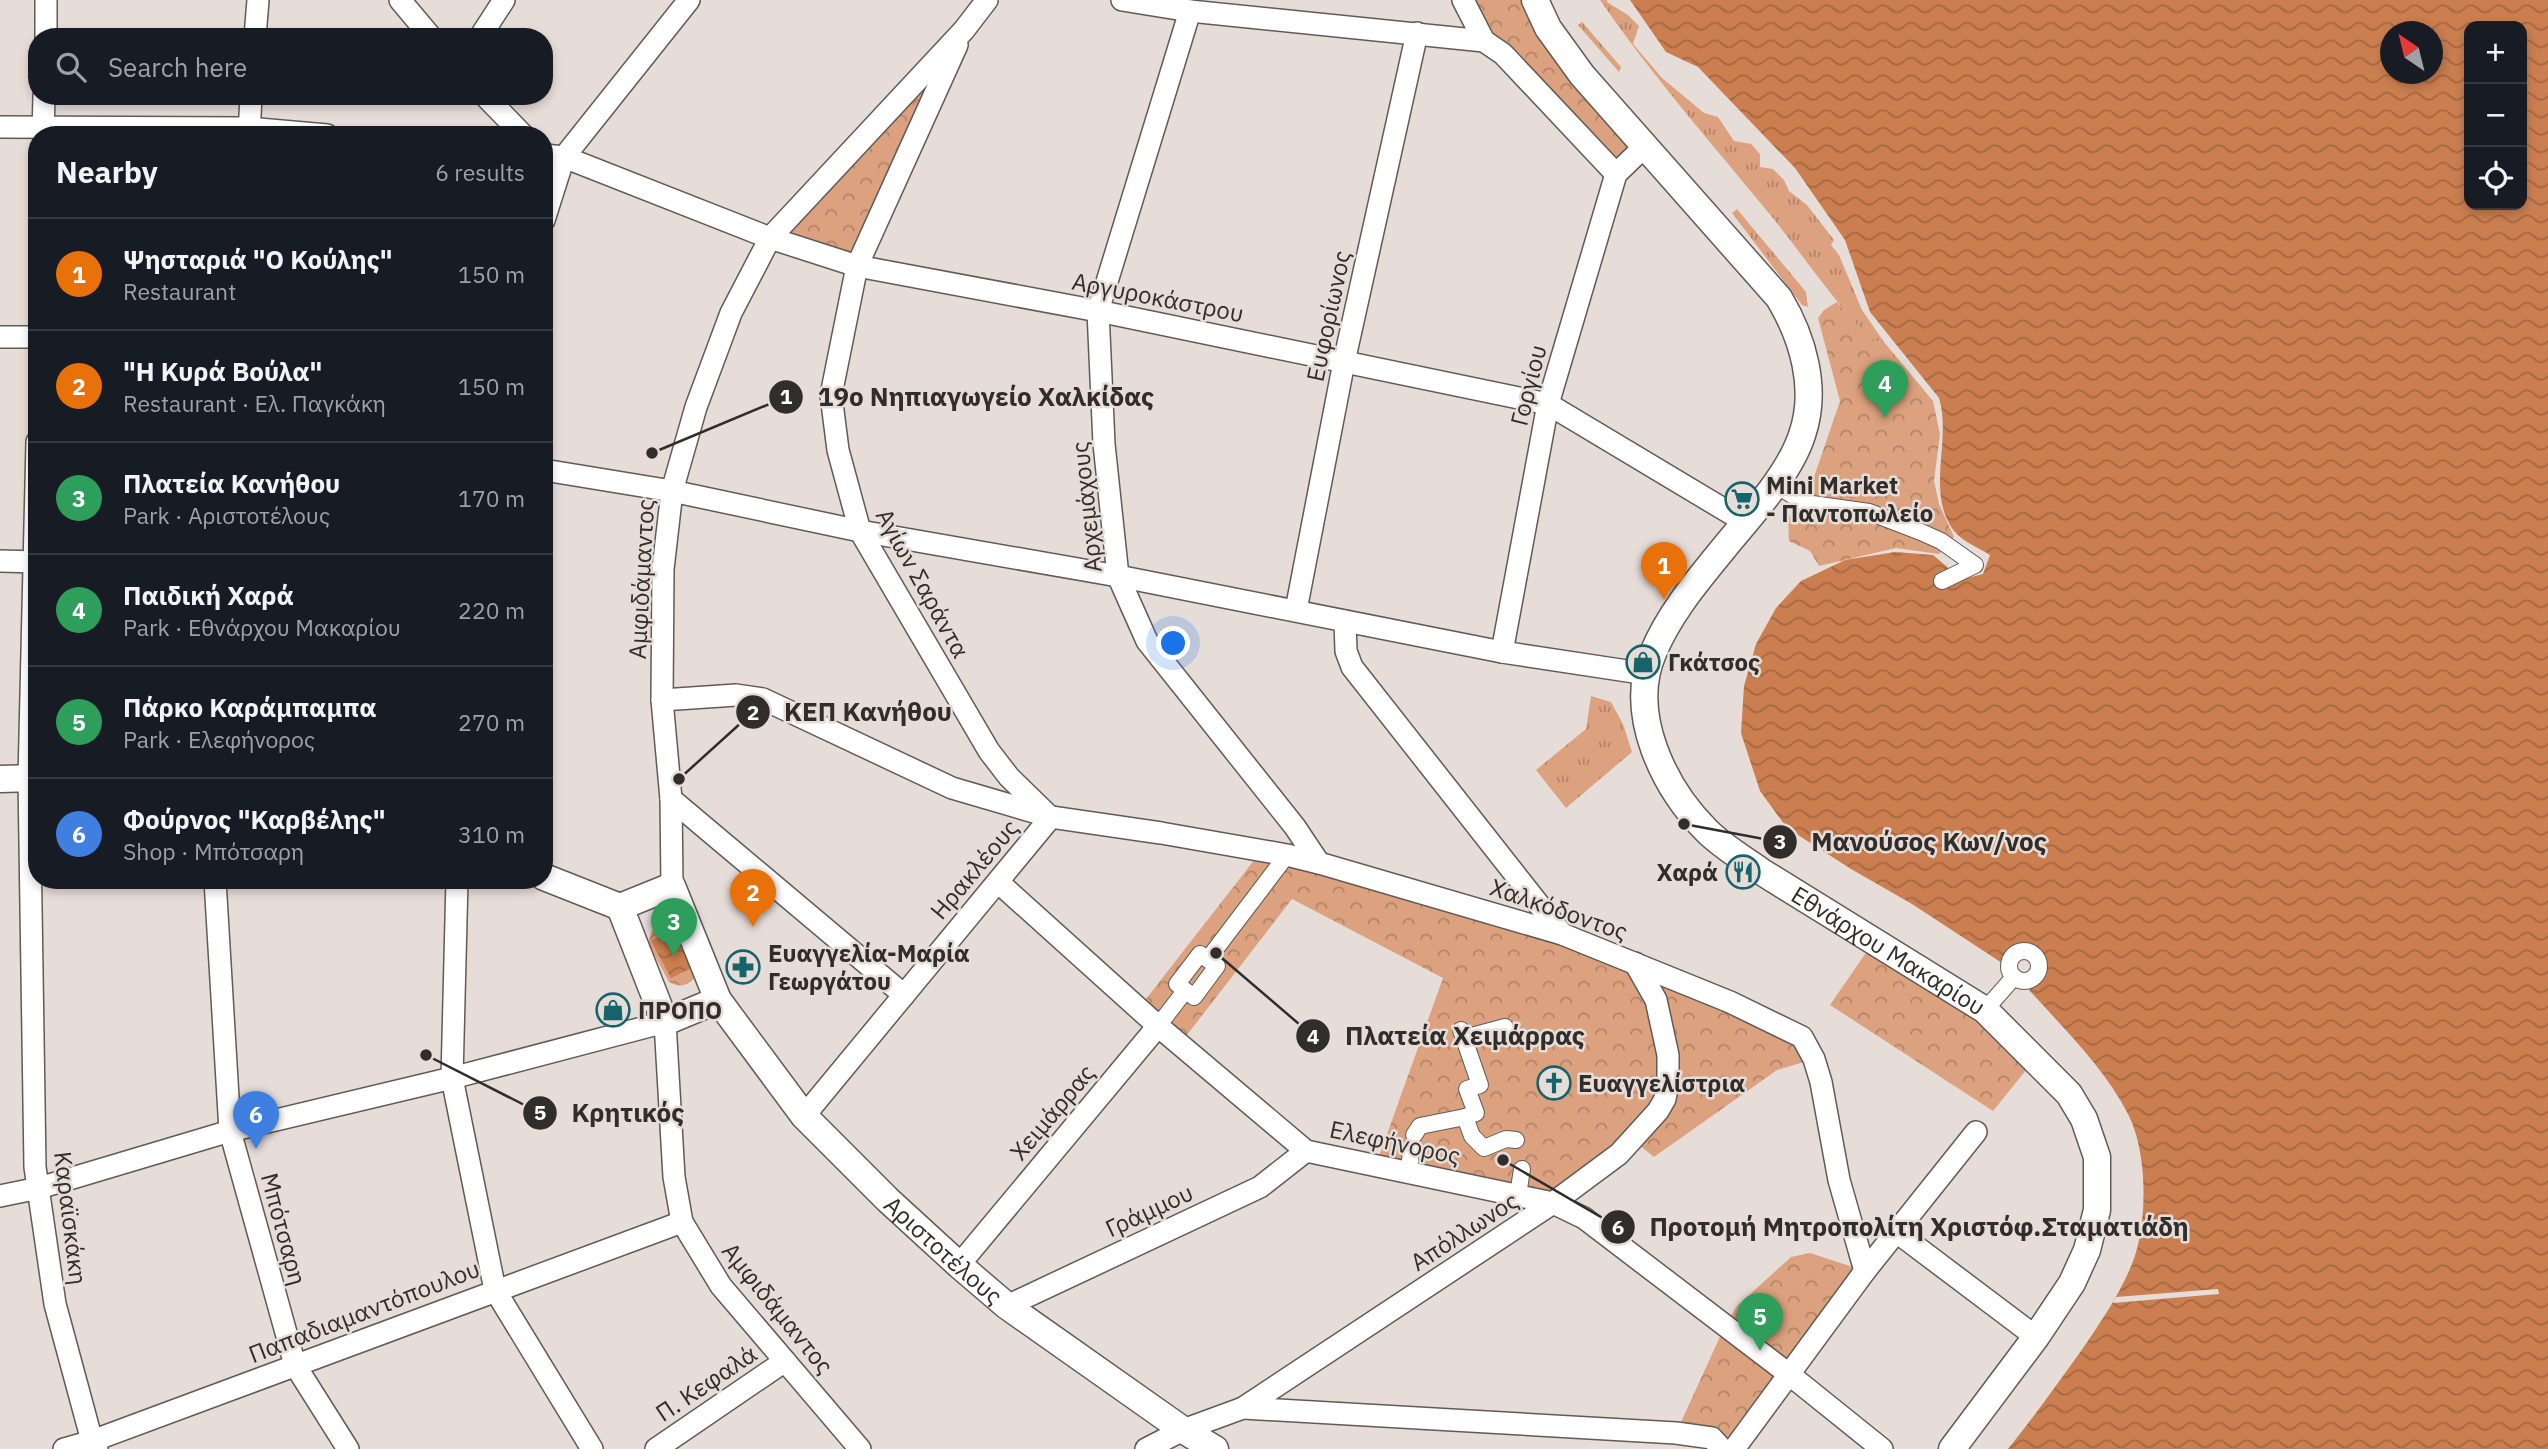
<!DOCTYPE html>
<html lang="en">
<head>
<meta charset="utf-8">
<style>
  :root { --surface:#171b24; --page:#242831; --text:#f1f3f6; --muted:#9ea1a6; --line:#363941; --accent:#0f766e }
  body { margin:0; font-family:"IBM Plex Sans",sans-serif; background:var(--page); color:var(--text) }
  .controls { position:absolute; right:21px; top:21px; display:grid; overflow:hidden; border-radius:14px; box-shadow:0 4px 10px #0003 }
  .controls button { width:63px; height:63px; display:grid; place-items:center; padding:0; border:0; border-bottom:2px solid var(--line); background:var(--surface); color:var(--text); font:35px sans-serif }
  .compass { position:absolute; left:2380px; top:21px; width:63px; height:63px; border-radius:50%; background:var(--surface); box-shadow:0 4px 10px #0003; rotate:325deg }
  .you { position:absolute; left:1174px; top:644px; width:24px; height:24px; margin:-18px; border:5px solid #fff; border-radius:50%; background:#1a73e8; box-shadow:0 0 0 10px #1a73e833 }
  .badge { display:grid; place-items:center; width:46px; height:46px; border-radius:50%; background:var(--accent); color:#fff; font-size:23px; font-weight:700 }
  .pin { position:absolute; translate:-50% -58px; filter:drop-shadow(0 2px 4px #0008) }
  .pin::after { content:''; position:absolute; top:37px; width:24px; height:21px; background:inherit; clip-path:polygon(0 0,100% 0,50% 100%) }
  .list { margin:0; padding:0; list-style:none }
  h2 { display:flex; justify-content:space-between; align-items:center; height:91px; margin:0; padding:0 28px; font-size:30px }
  h2 small { font-size:23px; font-weight:400; color:var(--muted) }
  .list li { display:grid; grid-template-columns:46px 1fr auto; gap:21px; align-items:center; box-sizing:border-box; height:112px; padding:0 28px; border-top:2px solid var(--line) }
  .list b { display:block; font-size:26px; white-space:nowrap }
  .list p { margin:0; font-size:23px; white-space:nowrap; color:var(--muted) }
  .list em { font-size:23px; font-style:normal; color:var(--muted) }
  .icon { flex:none; width:38px; height:38px; fill:none; stroke:currentColor; stroke-width:2; stroke-linecap:round; stroke-linejoin:round }
  .map { position:relative; flex:none; width:2548px; height:1449px; overflow:hidden }
  .search { position:absolute; background:var(--surface); box-shadow:0 4px 10px #0003; left:28px; top:28px; width:525px; height:77px; display:flex; align-items:center; gap:18px; box-sizing:border-box; padding:0 24px; border-radius:28px; color:var(--muted); font-size:26px }
  .panel { position:absolute; background:var(--surface); box-shadow:0 4px 10px #0003; left:28px; top:126px; width:525px; height:763px; border-radius:28px }
  .map>svg:first-child { display:block }
  .grass { fill:url(#grass-tufts) }
  .park { fill:url(#park-crowns) }
  .water { fill:url(#water-waves); fill-rule:evenodd }
  .pier { fill:#e7ddd8 }
  .lines { fill:none; stroke-linecap:round; stroke-linejoin:round }
  .pedestrian-casing { stroke:#625a55; stroke-width:18 }
  .minor-casing { stroke:#625a55; stroke-width:24 }
  .tertiary-casing { stroke:#625a55; stroke-width:29 }
  .pedestrian { stroke:#fff; stroke-width:16 }
  .minor { stroke:#fff; stroke-width:21 }
  .tertiary { stroke:#fff; stroke-width:26 }
  .labels { text-anchor:middle; dominant-baseline:central; stroke-width:5; stroke-linejoin:round; paint-order:stroke }
  .street-label { font-size:24px; fill:#302d2b; stroke:#e7ddd8 }
  .poi-label { font-size:24px; font-weight:bold; fill:#302d2b; stroke:#e7ddd8; text-anchor:start }
  .leader { fill:none; stroke:#302d2b; stroke-width:2.5 }
  .callout-dot { fill:#302d2b; stroke:#e7ddd8; stroke-width:2.5 }
  .mark-label { font-size:21px; text-anchor:middle; font-weight:bold; fill:#fff }
  .callout-label { font-size:26px; text-anchor:middle; font-weight:bold; fill:#302d2b; stroke:#e7ddd8; stroke-width:5; stroke-linejoin:round; paint-order:stroke }
</style>
</head>
<body>
<div class="map">
<svg width="2548" height="1449" viewBox="0 0 2548 1449">
  <defs>
    <pattern id="grass-tufts" width="24" height="20" patternUnits="userSpaceOnUse" patternTransform="scale(1.75)"><rect width="24" height="20" fill="#dca17e"/><path d="M3 7l-1-3M5 7V3M7 7l1-3M15 17l-1-3M17 17v-4M19 17l1-3" fill="none" stroke="#b38467"/></pattern>
    <pattern id="park-crowns" width="20" height="18" patternUnits="userSpaceOnUse" patternTransform="scale(1.75)"><rect width="20" height="18" fill="#dca17e"/><path d="M2 6a3 3 0 1 1 6 0M12 15a3 3 0 1 1 6 0" fill="none" stroke="#b38467"/></pattern>
    <pattern id="water-waves" width="16" height="10" patternUnits="userSpaceOnUse" patternTransform="scale(1.75)"><rect width="16" height="10" fill="#cb7e4f"/><path d="M0 5q4-4 8 0t8 0" fill="none" stroke="#a56842"/></pattern>
  </defs>
  <rect width="100%" height="100%" fill="#e7ddd8"/>
  <g class="grass">
    <path d="M1600,0H1607V2L1628,15L1639,26L1633,44L1662,78L1704,113L1718,117L1734,141L1751,144L1760,154V167L1773,169L1784,180L1789,191L1807,205L1834,240L1831,245L1839,255L1862,310L1884,342L1872,341C1834,302 1806,259 1772,217C1714,146 1652,76 1600,0Z"/>
    <polygon points="1582,22 1621,67 1619,72 1578,25"/>
    <polygon points="1737,209 1806,292 1808,307 1802,305 1732,213"/>
    <polygon points="1591,696 1611,702 1623,724 1632,752 1566,808 1536,770 1586,729"/>
  </g>
  <g class="park">
    <polygon points="1463,0 1535,0 1644,147 1616,174 1503,54"/>
    <polygon points="964,30 857,266 770,238"/>
    <polygon points="1837,302 1872,341 1884,342 1933,401 1940,434 1934,481 1939,504 1954,537 1939,554 1896,548 1819,566 1810,551 1789,541 1788,518 1813,480 1840,401 1818,318 1824,310"/>
    <polygon points="1262,850 1471,907 1802,1037 1814,1059 1777,1070 1654,1157 1633,1140 1553,1203 1376,1165 1443,978 1292,899 1180,1044 1139,1008"/>
    <path d="M670,923L675,925L698,973C691,985 681,989 669,982L649,945C648,931 656,923 670,923Z"/>
    <polygon points="1874,941 2035,1059 1993,1111 1830,1005"/>
    <polygon points="1810,1253 1865,1271 1734,1449 1676,1433 1724,1328 1737,1306 1791,1257"/>
  </g>
  <g class="water">
    <path d="M1630,0H2548V1449H2008C2034,1417 2057,1384 2081,1351C2100,1323 2119,1296 2132,1264C2148,1225 2148,1152 2128,1114C2104,1067 2064,1029 2029,990L2045,971C2043,936 2019,941 2002,963L1912,904L1851,869L1787,828L1760,791L1741,733L1744,686L1756,644L1776,608L1801,581L1845,560L1895,552L1933,555L1951,570L1939,585L1983,574L1990,555C1979,548 1962,541 1954,531C1925,492 1952,441 1939,398L1870,312L1845,240L1795,168L1698,67L1666,52ZM2469,26H2522V205H2469ZM2390,32H2432V74H2390Z"/>
    <polygon points="673,930 693,967 671,978 651,941"/>
  </g>
  <polygon class="pier" points="2218,1289 2219,1294 2113,1303 2116,1297"/>
  <g class="lines">
    <defs>
      <g id="pedestrian">
        <polyline points="1774,484 1805,503 1869,512 1921,532 1941,541 1975,565 1942,581"/>
        <circle cx="2024" cy="966" r="15"/>
        <polygon points="1200,954 1217,966 1194,997 1177,984"/>
        <polyline points="1208,959 1287,855"/>
        <polyline points="1985,1010 2014,977"/>
        <polyline points="1158,1026 1185,991"/>
        <polyline points="1461,1030 1480,1085 1467,1089 1476,1113 1465,1117 1472,1136 1484,1148 1506,1139 1516,1140"/>
        <polyline points="1464,1038 1505,1027"/>
        <polyline points="1414,1135 1420,1126 1465,1117"/>
        <polyline points="1409,1172 1411,1150"/>
        <polyline points="1518,1195 1522,1169"/>
      </g>
      <g id="minor">
        <polyline points="400,0 431,37"/>
        <polyline points="1122,0 1190,11 1484,41 1503,54 1616,174"/>
        <polyline points="1463,0 1484,41"/>
        <polyline points="1190,11 1098,311 1104,444 1118,576 1147,641 1295,827 1319,863"/>
        <polyline points="46,37 46,0"/>
        <polyline points="255,37 258,0"/>
        <polyline points="480,37 504,0"/>
        <polyline points="957,45 857,266 831,395 838,450 860,531 989,751 1009,777 1049,816"/>
        <polyline points="485,96 523,135"/>
        <polyline points="0,127 249,128 327,135"/>
        <polyline points="43,135 44,96"/>
        <polyline points="249,135 251,96"/>
        <polyline points="544,155 564,157 770,238 857,266 1098,311 1548,404 1745,522"/>
        <polyline points="544,220 564,157 689,0"/>
        <polyline points="0,337 37,337"/>
        <polyline points="37,442 29,778 35,1167 55,1304 92,1441 97,1449"/>
        <polyline points="544,470 672,491 860,531 1118,576 1502,652 1647,674"/>
        <polyline points="0,561 37,562"/>
        <polyline points="1296,610 1344,362 1417,33"/>
        <polyline points="1345,621 1346,651 1352,667 1562,934"/>
        <polyline points="1502,652 1548,404 1616,174 1644,147"/>
        <polyline points="662,700 736,695 763,699 952,788 1051,817 1161,833 1287,855 1319,863 1562,934 1730,1002 1802,1037 1814,1059 1821,1082 1839,1180 1865,1271"/>
        <polyline points="671,799 904,995"/>
        <polyline points="215,880 230,1131 295,1365 348,1449"/>
        <polyline points="457,880 452,1078 495,1290 592,1449"/>
        <polyline points="998,882 1158,1026 1306,1151 1553,1203 1584,1218 1790,1375 1882,1449"/>
        <polyline points="672,886 671,799 662,700 663,569 672,491 696,407 731,313 770,238 964,30 987,0"/>
        <polyline points="804,1116 1051,817"/>
        <polyline points="0,1196 39,1188 230,1131 452,1078 665,1022 674,1177 682,1222 721,1286 860,1449"/>
        <polyline points="1898,1233 2036,1337"/>
        <polyline points="959,1265 1158,1026"/>
        <polyline points="1007,1306 1260,1187 1306,1151"/>
        <polyline points="1243,1408 1676,1433 1712,1438 1722,1449"/>
        <polyline points="64,1449 92,1441 682,1222"/>
        <polyline points="656,1449 785,1361"/>
        <polyline points="1146,1449 1183,1430 1243,1408 1553,1203 1619,1154 1658,1111 1665,1099 1668,1083 1668,1055 1656,1000 1635,963"/>
        <polyline points="1734,1449 1865,1271 1976,1132"/>
      </g>
      <g id="tertiary">
        <path id="s1" d="M1535,0L1548,28L1582,75L1779,298C1803,338 1818,389 1802,435C1789,475 1750,516 1724,548C1697,581 1669,614 1653,653C1627,714 1664,788 1707,831C1723,847 1744,859 1762,872L1985,1010L2069,1094L2084,1119L2097,1157V1210L2087,1250L2072,1283L2036,1337L1952,1449"/>
        <polyline points="0,779 37,778"/>
        <polyline points="544,877 620,907"/>
        <polygon points="672,886 718,1000 665,1022 620,907"/>
        <path id="s2" d="M718,1000L804,1116L888,1200L959,1265L1007,1306L1183,1430L1215,1449"/>
      </g>
    </defs>
    <use href="#pedestrian" class="pedestrian-casing"/>
    <use href="#minor" class="minor-casing"/>
    <use href="#tertiary" class="tertiary-casing"/>
    <use href="#pedestrian" class="pedestrian"/>
    <use href="#minor" class="minor"/>
    <use href="#tertiary" class="tertiary"/>
  </g>
  <defs>
    <symbol id="supermarket-ring" viewBox="-11 -11 22 22"><circle r="9.5" fill="#e7ddd8" stroke="#16636c" stroke-width="1.5"/><path d="M-6-5.5h2.5l.6 2H6L4.5 2H-2.5L-4.4-4H-6ZM-1.5 3.2a1.3 1.3 0 1 0 .1 0ZM3 3.2a1.3 1.3 0 1 0 .1 0Z" fill="#16636c"/></symbol>
    <symbol id="shop-ring" viewBox="-11 -11 22 22"><circle r="9.5" fill="#e7ddd8" stroke="#16636c" stroke-width="1.5"/><path d="M-5-2.5h2.3a2.7 3.5 0 0 1 5.4 0H5L5.5 6h-11ZM-1.5-2.5h3a1.5 2.3 0 0 0-3 0Z" fill="#16636c"/></symbol>
    <symbol id="restaurant-ring" viewBox="-11 -11 22 22"><circle r="9.5" fill="#e7ddd8" stroke="#16636c" stroke-width="1.5"/><path d="M-5-6h1v4h1v-4h1v4h1v-4h1v5L-1.5 .5V6h-2V.5L-5-1ZM5-6V6H3V1.5H1.5Q1.5-4 5-6Z" fill="#16636c"/></symbol>
    <symbol id="pharmacy-ring" viewBox="-11 -11 22 22"><circle r="9.5" fill="#e7ddd8" stroke="#16636c" stroke-width="1.5"/><path d="M-2-6h4v4h4v4h-4v4h-4v-4h-4v-4h4Z" fill="#16636c"/></symbol>
    <symbol id="church-ring" viewBox="-11 -11 22 22"><circle r="9.5" fill="#e7ddd8" stroke="#16636c" stroke-width="1.5"/><path d="M-1.2-6h2.4v3.5h3.3v2.4h-3.3V6h-2.4V-.1h-3.3v-2.4h3.3Z" fill="#16636c"/></symbol>
  </defs>
  <g fill-rule="evenodd">
    <use href="#supermarket-ring" x="1723" y="480" width="38" height="38"/>
    <use href="#shop-ring" x="1624" y="643" width="38" height="38"/>
    <use href="#restaurant-ring" x="1724" y="853" width="38" height="38"/>
    <use href="#pharmacy-ring" x="724" y="948" width="38" height="38"/>
    <use href="#shop-ring" x="594" y="991" width="38" height="38"/>
    <use href="#church-ring" x="1535" y="1064" width="38" height="38"/>
  </g>
  <g class="labels">
    <g class="street-label">
      <text transform="translate(1158 297) rotate(11)">Αργυροκάστρου</text>
      <text transform="translate(1328 316) rotate(-78)">Ευφορίωνος</text>
      <text transform="translate(1528 385) rotate(-76)">Γοργίου</text>
      <text transform="translate(1086 507) rotate(-96)">Αρχεμάχους</text>
      <text transform="translate(641 579) rotate(-87)">Αμφιδάμαντος</text>
      <text transform="translate(923 583) rotate(61)">Αγίων Σαράντα</text>
      <text transform="translate(974 869) rotate(-50)">Ηρακλέους</text>
      <text transform="translate(1559 909) rotate(19)">Χαλκόδοντος</text>
      <text stroke="none"><textPath href="#s1" startOffset="1209">Εθνάρχου Μακαρίου</textPath></text>
      <text transform="translate(1052 1112) rotate(-50)">Χειμάρρας</text>
      <text transform="translate(1395 1142) rotate(12)">Ελεφήνορος</text>
      <text transform="translate(1149 1210) rotate(-25)">Γράμμου</text>
      <text transform="translate(71 1218) rotate(83)">Καραϊσκάκη</text>
      <text transform="translate(284 1229) rotate(75)">Μπότσαρη</text>
      <text transform="translate(1464 1231) rotate(-33)">Απόλλωνος</text>
      <text stroke="none"><textPath href="#s2" startOffset="338">Αριστοτέλους</textPath></text>
      <text transform="translate(778 1308) rotate(51)">Αμφιδάμαντος</text>
      <text transform="translate(364 1311) rotate(-21)">Παπαδιαμαντόπουλου</text>
      <text transform="translate(706 1383) rotate(-34)">Π. Κεφαλά</text>
    </g>
    <g class="poi-label">
      <text x="1766" y="485">Mini Market<tspan x="1766" dy="28">- Παντοπωλείο</tspan></text>
      <text x="1668" y="662">Γκάτσος</text>
      <text x="1718" y="872" text-anchor="end">Χαρά</text>
      <text x="768" y="953">Ευαγγελία-Μαρία<tspan x="768" dy="28">Γεωργάτου</tspan></text>
      <text x="638" y="1010">ΠΡΟΠΟ</text>
      <text x="1578" y="1083">Ευαγγελίστρια</text>
    </g>
  </g>
  <path class="leader" d="M652 453L786 397M679 779L753 712M1684 824L1780 842M1216 953L1313 1036M426 1055L540 1113M1503 1160L1618 1227"/>
  <g class="callout-dot">
    <circle cx="652" cy="453" r="7"/>
    <circle cx="679" cy="779" r="7"/>
    <circle cx="1684" cy="824" r="7"/>
    <circle cx="1216" cy="953" r="7"/>
    <circle cx="426" cy="1055" r="7"/>
    <circle cx="1503" cy="1160" r="7"/>
    <circle cx="786" cy="397" r="18"/>
    <circle cx="753" cy="712" r="18"/>
    <circle cx="1780" cy="842" r="18"/>
    <circle cx="1313" cy="1036" r="18"/>
    <circle cx="540" cy="1113" r="18"/>
    <circle cx="1618" cy="1227" r="18"/>
  </g>
  <g class="mark-label">
    <text x="786" y="404">1</text>
    <text x="753" y="720">2</text>
    <text x="1780" y="849">3</text>
    <text x="1313" y="1044">4</text>
    <text x="540" y="1120">5</text>
    <text x="1618" y="1235">6</text>
  </g>
  <g class="callout-label">
    <text x="986" y="406">19ο Νηπιαγωγείο Χαλκίδας</text>
    <text x="868" y="721">ΚΕΠ Κανήθου</text>
    <text x="1929" y="851">Μανούσος Κων/νος</text>
    <text x="1465" y="1045">Πλατεία Χειμάρρας</text>
    <text x="628" y="1122">Κρητικός</text>
    <text x="1919" y="1236">Προτομή Μητροπολίτη Χριστόφ.Σταματιάδη</text>
  </g>
</svg>
<div class="controls">
<button>+</button>
<button>−</button>
<button><svg class="icon" aria-label="locate" viewBox="0 0 24 24"><circle cx="12" cy="12" r="6"/><path d="M12 2v4M12 18v4M2 12h4M18 12h4"/></svg></button>
</div>
<svg class="compass" viewBox="-18 -18 36 36"><path d="M0-13l5 13h-10z" fill="#e53935"/><path d="M0 13l5-13h-10z" fill="#9ea1a6"/></svg>
<div class="you"></div>
<div class="pin badge" style="left:1664px;top:600px;background:#e8710a">1</div>
<div class="pin badge" style="left:753px;top:927px;background:#e8710a">2</div>
<div class="pin badge" style="left:674px;top:956px;background:#2e9e5b">3</div>
<div class="pin badge" style="left:1885px;top:418px;background:#2e9e5b">4</div>
<div class="pin badge" style="left:1760px;top:1351px;background:#2e9e5b">5</div>
<div class="pin badge" style="left:256px;top:1149px;background:#3f7fe0">6</div>
<div class="search"><svg class="icon" aria-label="search" viewBox="0 0 24 24"><circle cx="10" cy="10" r="6"/><path d="M15 15l6 6"/></svg>Search here</div>
<section class="panel">
<h2>Nearby<small>6 results</small></h2>
<ul class="list">
<li><span class="badge" style="background:#e8710a">1</span><div><b>Ψησταριά &quot;Ο Κούλης&quot;</b><p>Restaurant</p></div><em>150 m</em></li>
<li><span class="badge" style="background:#e8710a">2</span><div><b>&quot;Η Κυρά Βούλα&quot;</b><p>Restaurant · Ελ. Παγκάκη</p></div><em>150 m</em></li>
<li><span class="badge" style="background:#2e9e5b">3</span><div><b>Πλατεία Κανήθου</b><p>Park · Αριστοτέλους</p></div><em>170 m</em></li>
<li><span class="badge" style="background:#2e9e5b">4</span><div><b>Παιδική Χαρά</b><p>Park · Εθνάρχου Μακαρίου</p></div><em>220 m</em></li>
<li><span class="badge" style="background:#2e9e5b">5</span><div><b>Πάρκο Καράμπαμπα</b><p>Park · Ελεφήνορος</p></div><em>270 m</em></li>
<li><span class="badge" style="background:#3f7fe0">6</span><div><b>Φούρνος &quot;Καρβέλης&quot;</b><p>Shop · Μπότσαρη</p></div><em>310 m</em></li>
</ul>
</section>
</div>
</body>
</html>
